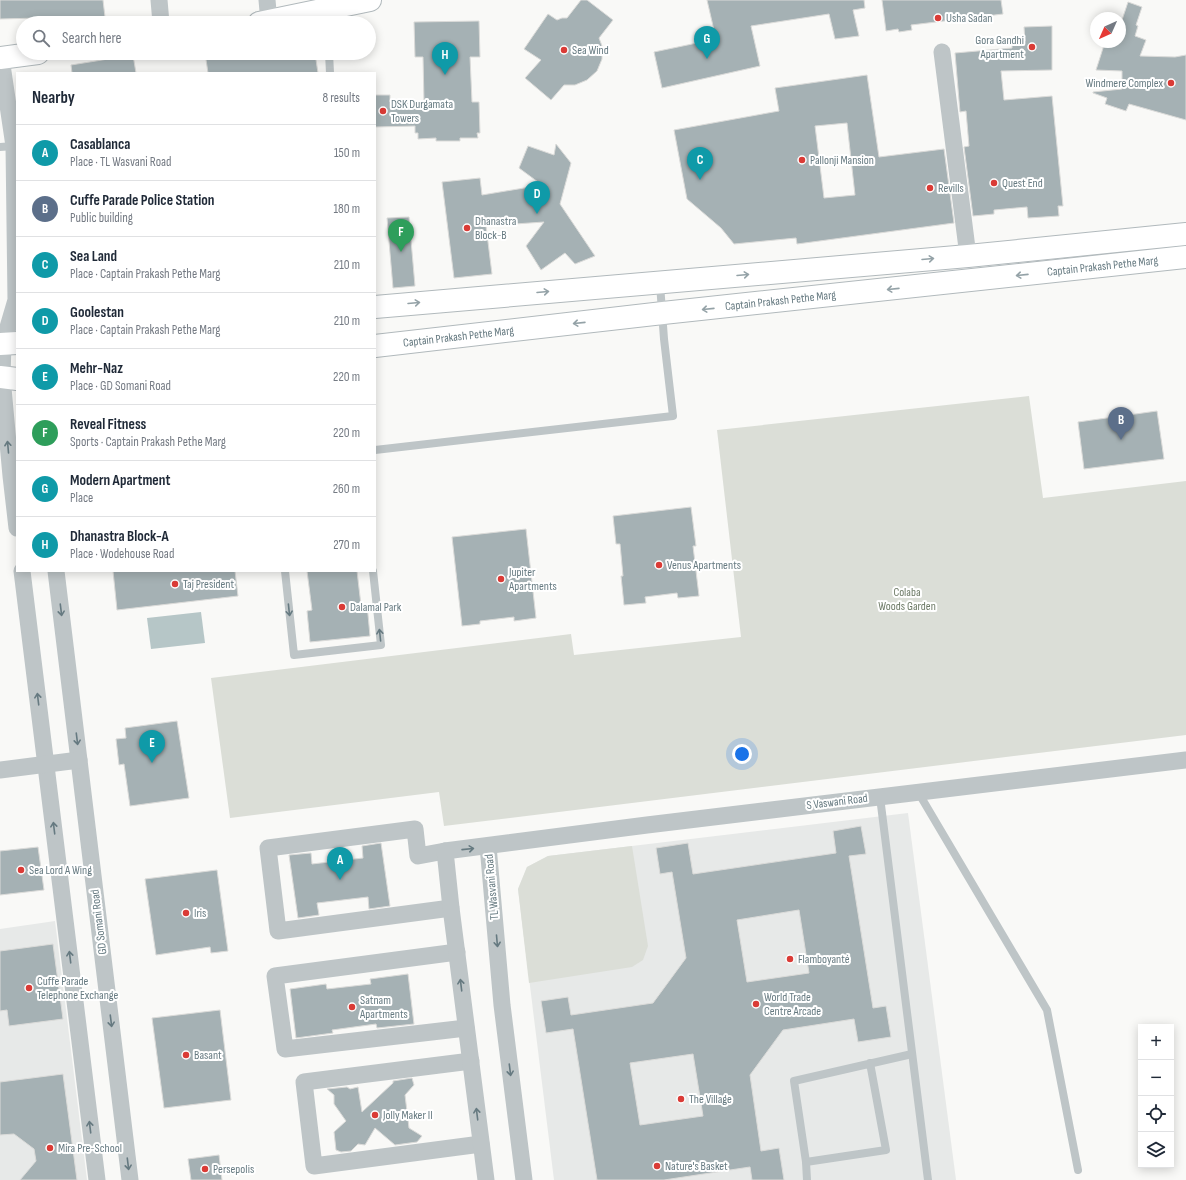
<!DOCTYPE html>
<html lang="en">
<head>
<meta charset="utf-8">
<style>
  :root { --surface:#fff; --page:#f6f6f7; --text:#1f2937; --muted:#747a83; --line:#e0e1e3; --accent:#da3b36 }
  body { margin:0; font-family:"Sofia Sans Condensed",sans-serif; background:var(--page); color:var(--text) }
  .controls { position:absolute; right:12px; bottom:12px; display:grid; overflow:hidden; border-radius:0px; box-shadow:0 2px 10px #0003 }
  .controls button { width:36px; height:36px; display:grid; place-items:center; padding:0; border:0; border-bottom:1px solid var(--line); background:var(--surface); color:var(--text); font:20px sans-serif }
  .compass { position:absolute; left:1090px; top:12px; width:36px; height:36px; border-radius:50%; background:var(--surface); box-shadow:0 2px 10px #0003; rotate:225deg }
  .you { position:absolute; left:742px; top:754px; width:14px; height:14px; margin:-10px; border:3px solid #fff; border-radius:50%; background:#1a73e8; box-shadow:0 0 0 6px #1a73e833 }
  .badge { display:grid; place-items:center; width:26px; height:26px; border-radius:50%; background:var(--accent); color:#fff; font-size:13px; font-weight:700 }
  .pin { position:absolute; translate:-50% -33px; filter:drop-shadow(0 1px 2px #0008) }
  .pin::after { content:''; position:absolute; top:21px; width:14px; height:12px; background:inherit; clip-path:polygon(0 0,100% 0,50% 100%) }
  .list { margin:0; padding:0; list-style:none }
  h2 { display:flex; justify-content:space-between; align-items:center; height:52px; margin:0; padding:0 16px; font-size:17px }
  h2 small { font-size:13px; font-weight:400; color:var(--muted) }
  .list li { display:grid; grid-template-columns:26px 1fr auto; gap:12px; align-items:center; box-sizing:border-box; height:56px; padding:0 16px; border-top:1px solid var(--line) }
  .list b { display:block; font-size:15px; white-space:nowrap }
  .list p { margin:0; font-size:13px; white-space:nowrap; color:var(--muted) }
  .list em { font-size:13px; font-style:normal; color:var(--muted) }
  .icon { flex:none; width:22px; height:22px; fill:none; stroke:currentColor; stroke-width:2; stroke-linecap:round; stroke-linejoin:round }
  .map { position:relative; flex:none; width:1186px; height:1180px; overflow:hidden }
  .search { position:absolute; background:var(--surface); box-shadow:0 2px 10px #0003; left:16px; top:16px; width:360px; height:44px; display:flex; align-items:center; gap:10px; box-sizing:border-box; padding:0 14px; border-radius:22px; color:var(--muted); font-size:15px }
  .panel { position:absolute; background:var(--surface); box-shadow:0 2px 10px #0003; left:16px; top:72px; width:360px; height:500px; border-radius:0px }
  .map>svg:first-child { display:block }
  .built { fill:#e7e9e8 }
  .green { fill:#dbded7 }
  .water { fill:#b6c6c7 }
  .building { fill:#a5b1b4; stroke:#dbdbd9; fill-rule:evenodd }
  .lines { fill:none; stroke-linecap:round; stroke-linejoin:round }
  .secondary-casing { stroke:#b1b9bc; stroke-width:24 }
  .service { stroke:#bec5c7; stroke-width:8 }
  .minor { stroke:#bec5c7; stroke-width:17 }
  .secondary { stroke:#fff; stroke-width:22 }
  .oneway { stroke:#94a2a7 }
  .oneway2 { stroke:#667a81 }
  .poi-dot { fill:#da3b36; stroke:#fff; stroke-width:1.5 }
  .labels { text-anchor:middle; dominant-baseline:central; stroke-width:4; stroke-linejoin:round; paint-order:stroke }
  .poi-label { font-size:12px; fill:#667a81; stroke:#fff; text-anchor:start }
  .street-label { font-size:12px; fill:#667a81; stroke:#fff }
  .park-label { font-size:12px; fill:#6c7965; stroke:#fff }
</style>
</head>
<body>
<div class="map">
<svg width="1186" height="1180" viewBox="0 0 1186 1180">
  <rect width="100%" height="100%" fill="#f9f9f7"/>
  <g class="built">
    <polygon points="908,813 956,1180 554,1180 518,889 527,867 548,856"/>
    <polygon points="55,921 87,1180 0,1180 0,929"/>
  </g>
  <g class="green">
    <polygon points="1029,396 1043,498 1186,481 1186,735 444,826 439,792 230,818 211,678 571,634 574,655 741,637 717,430"/>
    <polygon points="632,846 648,946 643,960 632,967 529,983 518,889 527,867 548,856"/>
  </g>
  <polygon class="water" points="201,612 205,643 151,649 147,618"/>
  <g class="building">
    <polygon points="0,0 103,0 105,17 78,19 78,17 0,19"/>
    <polygon points="581,0 587,0 613,20 599,38 602,46 602,59 597,71 587,80 575,85 564,85 551,100 525,78 541,60 524,49 548,14 557,20 562,18 567,18"/>
    <polygon points="707,0 864,0 865,8 853,10 859,36 835,39 829,14 751,26 760,66 662,88 654,52 716,39"/>
    <polygon points="882,0 1001,0 1003,14 911,25 912,30 899,32 898,29 886,31"/>
    <polygon points="1128,2 1142,7 1136,25 1138,26 1135,36 1146,40 1140,56 1175,57 1186,55 1186,120 1129,104 1126,111 1105,104 1107,98 1093,93 1093,92 1122,89 1122,71 1096,70 1105,42 1120,42 1120,26"/>
    <polygon points="479,21 480,57 470,57 472,102 479,102 480,133 477,133 478,138 460,138 460,141 436,141 436,138 418,139 418,133 415,133 415,126 375,127 375,95 390,95 390,102 424,102 423,57 415,57 414,22"/>
    <polygon points="1052,26 1052,70 1001,71 1004,100 1052,96 1063,206 1058,206 1059,216 1028,218 1027,207 994,210 994,214 973,216 964,147 969,146 966,111 960,112 955,53 1012,48 1012,41 1025,41 1024,27"/>
    <polygon points="205,53 315,53 318,73 208,73"/>
    <polygon points="133,55 136,73 72,73 71,65"/>
    <path d="M867,75L879,157L944,149L954,223L797,244L796,238L734,244L721,228L687,199L674,130L779,111L775,88ZM847,123L855,195L824,198L815,126Z"/>
    <polygon points="556,144 571,163 560,204 595,256 575,264 565,253 541,270 526,246 544,222 486,226 492,274 454,278 442,182 480,178 482,195 542,185 519,168 528,146 554,155"/>
    <polygon points="409,217 415,286 393,288 387,218"/>
    <polygon points="1157,411 1164,459 1084,469 1078,422"/>
    <polygon points="691,507 696,546 693,546 699,596 678,598 677,593 645,597 646,603 624,605 621,576 623,576 620,544 616,544 613,516"/>
    <polygon points="526,529 536,618 514,621 514,617 480,621 480,624 462,626 452,537"/>
    <polygon points="113,571 235,571 238,596 117,610"/>
    <polygon points="307,571 357,571 361,605 367,604 370,636 310,642 307,611 312,610"/>
    <polygon points="177,721 189,798 130,806 124,764 119,765 116,739 126,738 125,728"/>
    <path d="M861,826L866,854L849,856L873,1008L886,1006L891,1037L858,1042L854,1019L783,1030L750,1075L761,1151L779,1148L784,1180H752L750,1167L664,1180H597L573,1029L546,1033L541,1001L568,997L571,1015L653,1003L686,958L672,872L660,874L656,848L688,843L693,874L836,853L833,831ZM799,910L809,973L747,982L737,920ZM693,1054L703,1116L640,1125L630,1063Z"/>
    <polygon points="381,843 390,906 369,909 368,897 317,903 319,915 298,918 289,855 311,853 312,864 363,858 362,846"/>
    <polygon points="38,847 44,890 0,895 0,851"/>
    <polygon points="217,870 228,951 211,953 210,947 156,955 145,879"/>
    <polygon points="53,944 63,1019 9,1026 7,1010 0,1011 0,951"/>
    <polygon points="408,974 414,1024 377,1028 376,1024 332,1030 333,1033 296,1038 290,989 326,984 327,989 371,984 370,979"/>
    <polygon points="220,1010 231,1100 164,1108 152,1018"/>
    <polygon points="63,1074 77,1180 20,1180 36,1161 34,1149 14,1134 0,1135 0,1082"/>
    <polygon points="412,1078 414,1085 405,1095 409,1128 422,1136 417,1142 395,1145 375,1128 365,1145 358,1144 351,1151 341,1152 336,1150 334,1132 346,1121 334,1104 334,1095 327,1089 347,1087 350,1089 358,1087 362,1112 393,1083 393,1081"/>
    <polygon points="219,1155 222,1180 191,1180 188,1159"/>
  </g>
  <g class="lines">
    <defs>
      <g id="secondary">
        <polyline points="259,23 370,0"/>
        <polyline points="0,58 38,53"/>
        <polyline points="375,307 968,256 1186,234"/>
        <polyline points="0,344 17,343"/>
        <path id="s1" d="M375,346L663,313L1186,257"/>
        <polyline points="0,377 17,379"/>
      </g>
    </defs>
    <use href="#secondary" class="secondary-casing"/>
    <g class="service">
      <polyline points="329,53 330,73"/>
      <polyline points="0,147 14,146"/>
      <polyline points="375,450 673,416 664,339 660,284"/>
      <polyline points="285,571 294,655 381,645 373,571"/>
      <polyline points="918,792 1047,1010 1078,1170"/>
      <polyline points="880,797 928,1180"/>
      <polyline points="870,1063 886,1150 806,1162 794,1081 912,1054"/>
      <polyline points="806,1162 807,1180"/>
    </g>
    <g class="minor">
      <polyline points="159,0 161,23"/>
      <polyline points="267,0 269,22"/>
      <polyline points="942,52 968,256"/>
      <polyline points="1,58 14,146 16,300 3,344 2,377 11,476 17,528"/>
      <polyline points="22,571 97,1180"/>
      <polyline points="56,571 130,1180"/>
      <polyline points="0,770 79,760"/>
      <polyline points="488,846 502,1005 524,1180"/>
      <polyline points="445,851 418,856 415,829 268,848 278,931 451,908"/>
      <polyline points="457,952 275,976 285,1049 466,1028"/>
      <polyline points="471,1061 304,1082 314,1166 481,1144"/>
      <polyline points="486,1180 451,908 445,851 647,825 1186,760"/>
    </g>
    <use href="#secondary" class="secondary"/>
  </g>
  <defs><path id="oneway-shaft" d="M-6 0H5M1.5-3L5.5 0L1.5 3" fill="none" stroke-width="1.6" stroke-linecap="round" stroke-linejoin="round"/></defs>
  <g class="oneway">
    <use href="#oneway-shaft" transform="translate(928 259) rotate(-5)"/>
    <use href="#oneway-shaft" transform="translate(743 275) rotate(-5)"/>
    <use href="#oneway-shaft" transform="translate(1022 275) rotate(174)"/>
    <use href="#oneway-shaft" transform="translate(893 289) rotate(174)"/>
    <use href="#oneway-shaft" transform="translate(543 292) rotate(-5)"/>
    <use href="#oneway-shaft" transform="translate(414 303) rotate(-5)"/>
    <use href="#oneway-shaft" transform="translate(708 309) rotate(174)"/>
    <use href="#oneway-shaft" transform="translate(579 323) rotate(174)"/>
  </g>
  <g class="oneway2">
    <use href="#oneway-shaft" transform="translate(8 447) rotate(-95)"/>
    <use href="#oneway-shaft" transform="translate(61 610) rotate(83)"/>
    <use href="#oneway-shaft" transform="translate(289 610) rotate(84)"/>
    <use href="#oneway-shaft" transform="translate(380 635) rotate(-96)"/>
    <use href="#oneway-shaft" transform="translate(38 699) rotate(-97)"/>
    <use href="#oneway-shaft" transform="translate(77 739) rotate(83)"/>
    <use href="#oneway-shaft" transform="translate(54 828) rotate(-97)"/>
    <use href="#oneway-shaft" transform="translate(468 849) rotate(-6)"/>
    <use href="#oneway-shaft" transform="translate(497 941) rotate(85)"/>
    <use href="#oneway-shaft" transform="translate(70 957) rotate(-97)"/>
    <use href="#oneway-shaft" transform="translate(461 985) rotate(-97)"/>
    <use href="#oneway-shaft" transform="translate(111 1021) rotate(83)"/>
    <use href="#oneway-shaft" transform="translate(510 1070) rotate(83)"/>
    <use href="#oneway-shaft" transform="translate(477 1114) rotate(-97)"/>
    <use href="#oneway-shaft" transform="translate(90 1127) rotate(-97)"/>
    <use href="#oneway-shaft" transform="translate(128 1164) rotate(83)"/>
  </g>
  <g class="poi-dot">
    <circle cx="938" cy="18" r="4"/>
    <circle cx="1032" cy="47" r="4"/>
    <circle cx="564" cy="50" r="4"/>
    <circle cx="1171" cy="83" r="4"/>
    <circle cx="383" cy="111" r="4"/>
    <circle cx="802" cy="160" r="4"/>
    <circle cx="994" cy="183" r="4"/>
    <circle cx="930" cy="188" r="4"/>
    <circle cx="467" cy="228" r="4"/>
    <circle cx="659" cy="565" r="4"/>
    <circle cx="501" cy="579" r="4"/>
    <circle cx="175" cy="584" r="4"/>
    <circle cx="342" cy="607" r="4"/>
    <circle cx="21" cy="870" r="4"/>
    <circle cx="186" cy="913" r="4"/>
    <circle cx="790" cy="959" r="4"/>
    <circle cx="29" cy="988" r="4"/>
    <circle cx="756" cy="1004" r="4"/>
    <circle cx="352" cy="1007" r="4"/>
    <circle cx="186" cy="1055" r="4"/>
    <circle cx="681" cy="1099" r="4"/>
    <circle cx="375" cy="1115" r="4"/>
    <circle cx="50" cy="1148" r="4"/>
    <circle cx="657" cy="1166" r="4"/>
    <circle cx="205" cy="1169" r="4"/>
  </g>
  <g class="labels">
    <g class="poi-label">
      <text x="946" y="18">Usha Sadan</text>
      <text x="1024" y="40" text-anchor="end">Gora Gandhi<tspan x="1024" dy="14">Apartment</tspan></text>
      <text x="572" y="50">Sea Wind</text>
      <text x="1163" y="83" text-anchor="end">Windmere Complex</text>
      <text x="391" y="104">DSK Durgamata<tspan x="391" dy="14">Towers</tspan></text>
      <text x="810" y="160">Pallonji Mansion</text>
      <text x="1002" y="183">Quest End</text>
      <text x="938" y="188">Revills</text>
      <text x="475" y="221">Dhanastra<tspan x="475" dy="14">Block-B</tspan></text>
      <text x="667" y="565">Venus Apartments</text>
      <text x="509" y="572">Jupiter<tspan x="509" dy="14">Apartments</tspan></text>
      <text x="183" y="584">Taj President</text>
      <text x="350" y="607">Dalamal Park</text>
      <text x="29" y="870">Sea Lord A Wing</text>
      <text x="194" y="913">Iris</text>
      <text x="798" y="959">Flamboyanté</text>
      <text x="37" y="981">Cuffe Parade<tspan x="37" dy="14">Telephone Exchange</tspan></text>
      <text x="764" y="997">World Trade<tspan x="764" dy="14">Centre Arcade</tspan></text>
      <text x="360" y="1000">Satnam<tspan x="360" dy="14">Apartments</tspan></text>
      <text x="194" y="1055">Basant</text>
      <text x="689" y="1099">The Village</text>
      <text x="383" y="1115">Jolly Maker II</text>
      <text x="58" y="1148">Mira Pre-School</text>
      <text x="665" y="1166">Nature's Basket</text>
      <text x="213" y="1169">Persepolis</text>
    </g>
    <g class="street-label">
      <text stroke="none"><textPath href="#s1" startOffset="732">Captain Prakash Pethe Marg</textPath></text>
      <text stroke="none"><textPath href="#s1" startOffset="408">Captain Prakash Pethe Marg</textPath></text>
      <text stroke="none"><textPath href="#s1" startOffset="84">Captain Prakash Pethe Marg</textPath></text>
      <text transform="translate(837 802) rotate(-7)">S Vaswani Road</text>
      <text transform="translate(492 887) rotate(-95)">TL Wasvani Road</text>
      <text transform="translate(99 922) rotate(-97)">GD Somani Road</text>
    </g>
    <g class="park-label">
      <text x="907" y="592">Colaba<tspan x="907" dy="14">Woods Garden</tspan></text>
    </g>
  </g>
</svg>
<div class="controls">
<button>+</button>
<button>−</button>
<button><svg class="icon" aria-label="locate" viewBox="0 0 24 24"><circle cx="12" cy="12" r="6"/><path d="M12 2v4M12 18v4M2 12h4M18 12h4"/></svg></button>
<button><svg class="icon" aria-label="layers" viewBox="0 0 24 24"><path d="M12 4l9 5-9 5-9-5zM3 14l9 5 9-5"/></svg></button>
</div>
<svg class="compass" viewBox="-18 -18 36 36"><path d="M0-13l5 13h-10z" fill="#e53935"/><path d="M0 13l5-13h-10z" fill="#747a83"/></svg>
<div class="you"></div>
<div class="pin badge" style="left:340px;top:880px;background:#0f9aa8">A</div>
<div class="pin badge" style="left:1121px;top:440px;background:#5c6f8a">B</div>
<div class="pin badge" style="left:700px;top:180px;background:#0f9aa8">C</div>
<div class="pin badge" style="left:537px;top:214px;background:#0f9aa8">D</div>
<div class="pin badge" style="left:152px;top:763px;background:#0f9aa8">E</div>
<div class="pin badge" style="left:401px;top:252px;background:#2e9e5b">F</div>
<div class="pin badge" style="left:707px;top:59px;background:#0f9aa8">G</div>
<div class="pin badge" style="left:445px;top:75px;background:#0f9aa8">H</div>
<div class="search"><svg class="icon" aria-label="search" viewBox="0 0 24 24"><circle cx="10" cy="10" r="6"/><path d="M15 15l6 6"/></svg>Search here</div>
<section class="panel">
<h2>Nearby<small>8 results</small></h2>
<ul class="list">
<li><span class="badge" style="background:#0f9aa8">A</span><div><b>Casablanca</b><p>Place · TL Wasvani Road</p></div><em>150 m</em></li>
<li><span class="badge" style="background:#5c6f8a">B</span><div><b>Cuffe Parade Police Station</b><p>Public building</p></div><em>180 m</em></li>
<li><span class="badge" style="background:#0f9aa8">C</span><div><b>Sea Land</b><p>Place · Captain Prakash Pethe Marg</p></div><em>210 m</em></li>
<li><span class="badge" style="background:#0f9aa8">D</span><div><b>Goolestan</b><p>Place · Captain Prakash Pethe Marg</p></div><em>210 m</em></li>
<li><span class="badge" style="background:#0f9aa8">E</span><div><b>Mehr-Naz</b><p>Place · GD Somani Road</p></div><em>220 m</em></li>
<li><span class="badge" style="background:#2e9e5b">F</span><div><b>Reveal Fitness</b><p>Sports · Captain Prakash Pethe Marg</p></div><em>220 m</em></li>
<li><span class="badge" style="background:#0f9aa8">G</span><div><b>Modern Apartment</b><p>Place</p></div><em>260 m</em></li>
<li><span class="badge" style="background:#0f9aa8">H</span><div><b>Dhanastra Block-A</b><p>Place · Wodehouse Road</p></div><em>270 m</em></li>
</ul>
</section>
</div>
</body>
</html>
